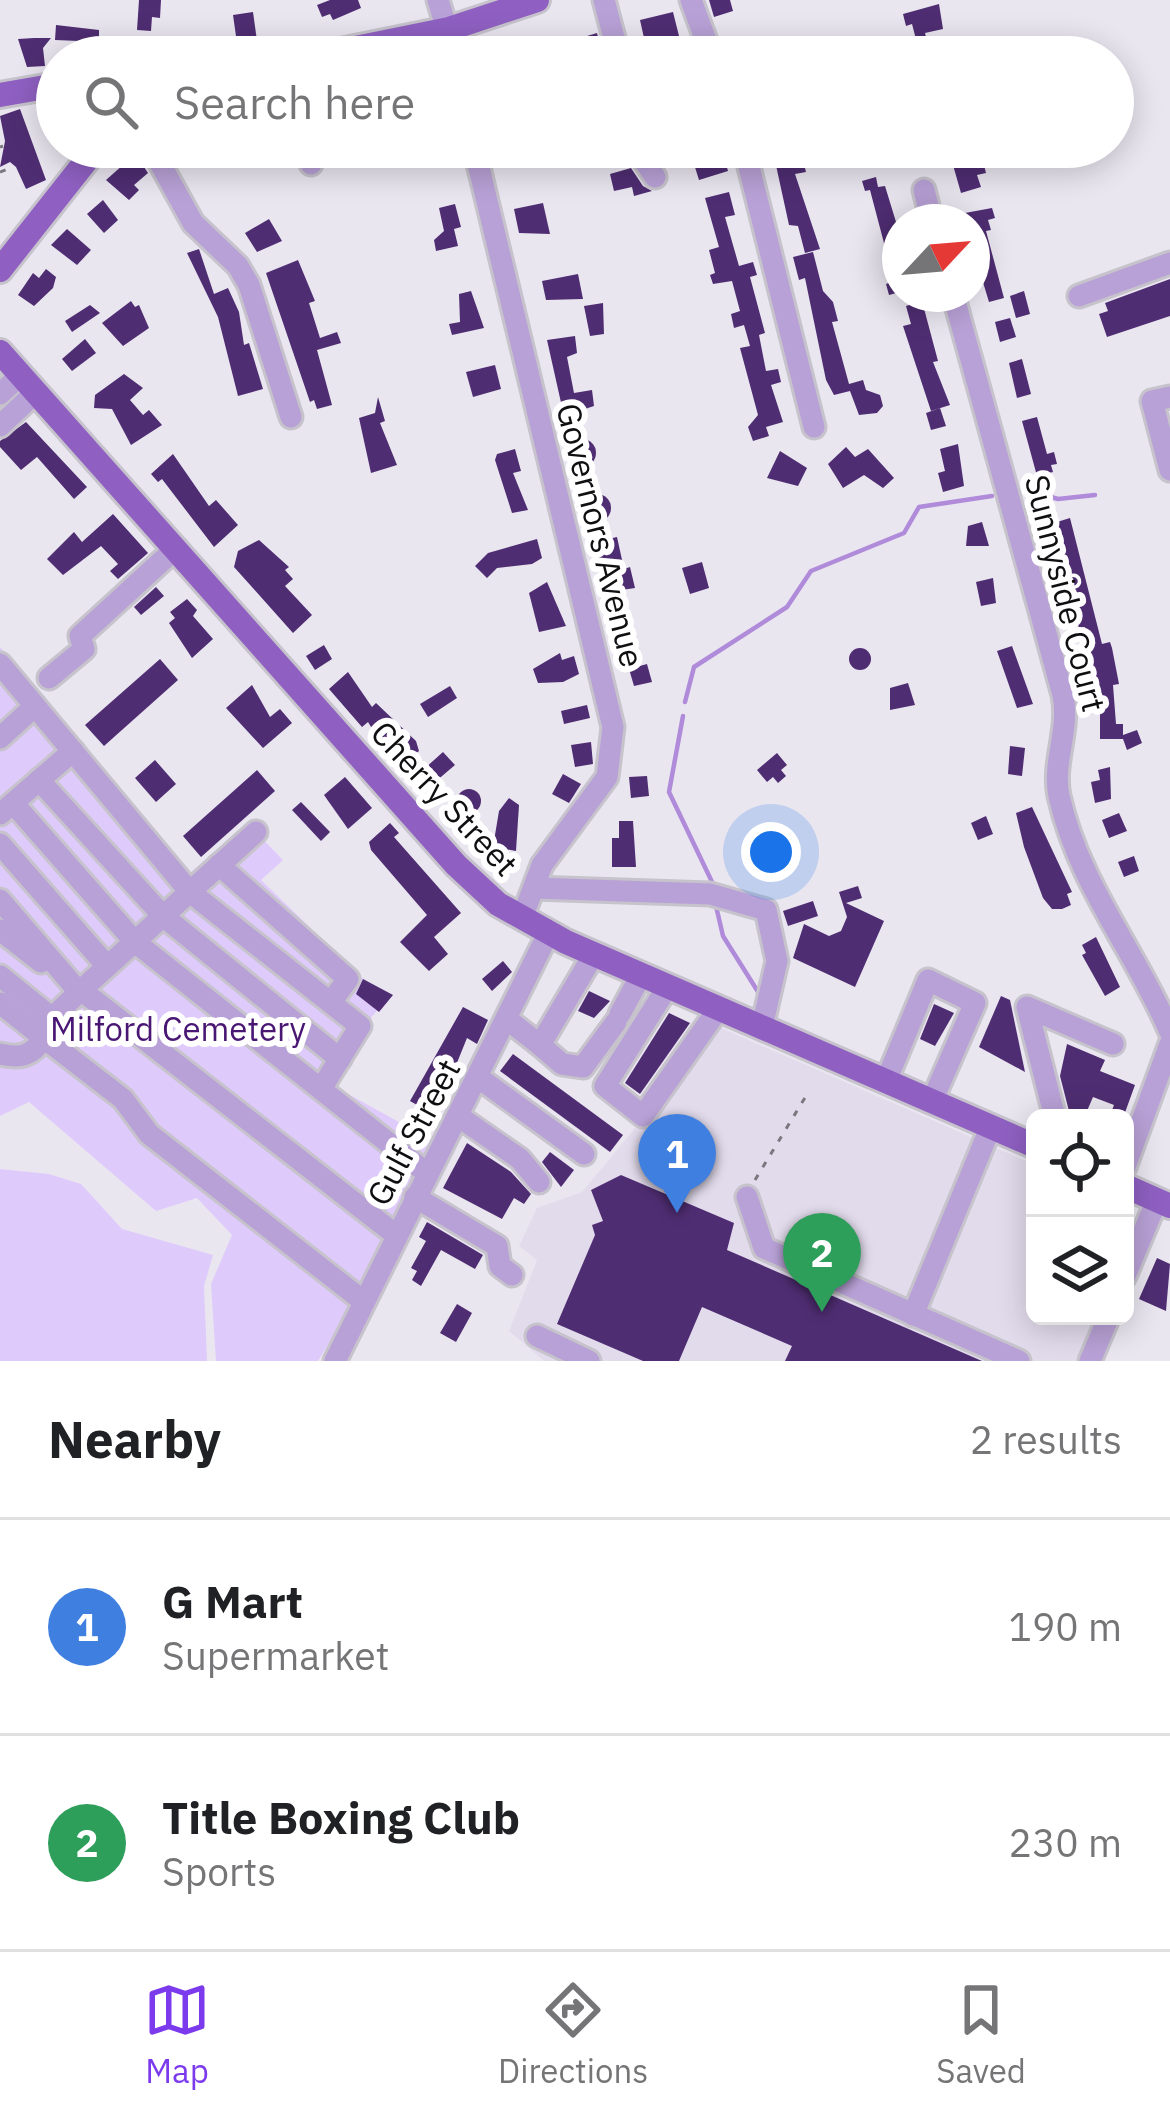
<!DOCTYPE html>
<html lang="en">
<head>
<meta charset="utf-8">
<style>
  :root { --surface:#fff; --page:#f2f2f2; --text:#202124; --muted:#757577; --line:#e0e0e0; --accent:#7c3aed }
  body { margin:0; font-family:"IBM Plex Sans",sans-serif; background:var(--page); color:var(--text) }
  .controls { position:absolute; right:36px; bottom:36px; display:grid; overflow:hidden; border-radius:18px; box-shadow:0 6px 30px #0003 }
  .controls button { width:108px; height:108px; display:grid; place-items:center; padding:0; border:0; border-bottom:3px solid var(--line); background:var(--surface); color:var(--text); font:60px sans-serif }
  .compass { position:absolute; left:882px; top:204px; width:108px; height:108px; border-radius:50%; background:var(--surface); box-shadow:0 6px 30px #0003; rotate:64deg }
  .you { position:absolute; left:771px; top:852px; width:42px; height:42px; margin:-30px; border:9px solid #fff; border-radius:50%; background:#1a73e8; box-shadow:0 0 0 18px #1a73e833 }
  .badge { display:grid; place-items:center; width:78px; height:78px; border-radius:50%; background:var(--accent); color:#fff; font-size:39px; font-weight:700 }
  .pin { position:absolute; translate:-50% -99px; filter:drop-shadow(0 3px 6px #0008) }
  .pin::after { content:''; position:absolute; top:63px; width:42px; height:36px; background:inherit; clip-path:polygon(0 0,100% 0,50% 100%) }
  .list { margin:0; padding:0; list-style:none }
  h2 { display:flex; justify-content:space-between; align-items:center; height:156px; margin:0; padding:0 48px; font-size:51px }
  h2 small { font-size:39px; font-weight:400; color:var(--muted) }
  .list li { display:grid; grid-template-columns:78px 1fr auto; gap:36px; align-items:center; box-sizing:border-box; height:216px; padding:0 48px; border-top:3px solid var(--line) }
  .list b { display:block; font-size:45px; white-space:nowrap }
  .list p { margin:0; font-size:39px; white-space:nowrap; color:var(--muted) }
  .list em { font-size:39px; font-style:normal; color:var(--muted) }
  .icon { flex:none; width:66px; height:66px; fill:none; stroke:currentColor; stroke-width:2; stroke-linecap:round; stroke-linejoin:round }
  .map { position:relative; flex:none; width:1170px; height:1361px; overflow:hidden }
  .search { position:absolute; background:var(--surface); box-shadow:0 6px 30px #0003; left:36px; right:36px; top:36px; height:132px; display:flex; align-items:center; gap:30px; box-sizing:border-box; padding:0 42px; border-radius:66px; color:var(--muted); font-size:45px }
  .sheet { height:588px; background:var(--surface) }
  nav { display:flex; justify-content:space-around; align-items:center; box-sizing:border-box; height:168px; border-top:3px solid var(--line); background:var(--surface); font-size:33px; color:var(--muted) }
  nav a { display:grid; justify-items:center; gap:6px }
  nav .on { color:var(--accent) }
  .map>svg:first-child { display:block }
  .built { fill:#e2dbec }
  .green { fill:#dfcafc }
  .lines { fill:none; stroke-linecap:round; stroke-linejoin:round }
  .stream { stroke:#af8bd9; stroke-width:4.5 }
  .building { fill:#4f2d72 }
  .minor-casing { stroke:#c7c3cc; stroke-width:27 }
  .major-casing { stroke:#c7c3cc; stroke-width:30 }
  .path { stroke:#7a787e; stroke-width:3; stroke-dasharray:6 9; stroke-linecap:butt }
  .minor { stroke:#b8a1d6; stroke-width:21 }
  .major { stroke:#8f60c2; stroke-width:24 }
  .labels { text-anchor:middle; dominant-baseline:central; stroke-width:12; stroke-linejoin:round; paint-order:stroke }
  .street-label { font-size:33px; fill:#0f0e11; stroke:#fff }
  .park-label { font-size:33px; fill:#491773; stroke:#fff }
</style>
</head>
<body>
<div class="map">
<svg width="1170" height="1361" viewBox="0 0 1170 1361">
  <rect width="100%" height="100%" fill="#eae6f0"/>
  <polygon class="built" points="719,1027 1035,1165 1035,1316 1098,1316 1080,1361 544,1361 509,1331 537,1260 519,1246 537,1208 582,1192"/>
  <g class="green">
    <polygon points="0,647 190,873 247,823 283,860 261,880 385,1000 323,1080 431,1140 358,1297 318,1361 216,1361 211,1284 232,1235 197,1198 156,1211 29,1102 0,1116"/>
    <polygon points="0,1169 49,1174 81,1184 122,1229 213,1255 204,1286 207,1361 0,1361"/>
  </g>
  <g class="lines">
    <g class="stream">
      <polyline points="1023,489 1058,499 1095,495"/>
      <polyline points="685,702 694,667 787,607 811,571 904,533 919,507 992,496"/>
      <polyline points="683,716 669,792 713,884"/>
      <polyline points="716,906 723,936 760,995"/>
    </g>
  </g>
  <g class="building">
    <polygon points="139,0 161,0 160,18 152,17 151,31 137,30"/>
    <polygon points="330,0 358,0 361,8 333,20 330,14 322,17 317,5"/>
    <polygon points="709,0 730,0 733,11 714,17"/>
    <polygon points="939,4 943,29 925,33 928,45 918,47 912,24 906,26 903,14"/>
    <polygon points="253,12 257,41 237,43 233,15"/>
    <polygon points="673,12 680,40 663,45 661,38 644,38 640,20"/>
    <polygon points="56,25 99,30 99,54 79,54 79,41 55,40"/>
    <polygon points="597,33 603,57 590,57 587,36"/>
    <polygon points="34,38 51,38 43,48 45,66 27,67 18,39"/>
    <polygon points="194,38 197,57 181,57 178,40"/>
    <polygon points="20,109 46,180 26,189 16,167 10,162 0,167 5,141 0,116"/>
    <polygon points="131,147 148,173 134,185 139,190 129,200 106,180 124,164 118,154"/>
    <polygon points="194,147 211,147 216,162 202,167"/>
    <polygon points="772,147 786,147 793,163 803,160 806,172 795,174 820,249 805,253 798,226 789,225"/>
    <polygon points="724,156 728,171 699,180 694,164"/>
    <polygon points="982,157 986,173 977,175 981,187 961,193 953,165"/>
    <polygon points="631,168 643,186 652,191 634,196 632,187 614,191 610,174"/>
    <polygon points="876,177 878,187 885,186 900,235 900,292 889,295 886,284 894,281 870,190 865,191 862,181"/>
    <polygon points="729,192 735,215 725,217 739,266 753,262 757,275 750,277 765,333 759,335 766,371 778,369 781,382 771,385 783,422 766,427 769,436 753,441 748,427 758,415 740,348 750,346 744,325 734,328 731,314 740,311 732,281 713,284 710,275 715,273 709,250 719,247 705,198"/>
    <polygon points="103,200 118,220 104,233 87,214"/>
    <polygon points="543,203 550,234 519,233 514,209"/>
    <polygon points="455,204 461,227 454,229 458,246 436,251 434,240 444,231 439,208"/>
    <polygon points="992,208 995,218 988,220 991,230 986,231 1004,298 989,302 972,246 972,222 965,213"/>
    <polygon points="269,219 282,241 257,252 245,233"/>
    <polygon points="67,229 91,250 77,265 51,245"/>
    <polygon points="199,249 214,294 228,288 239,312 244,345 249,343 263,389 238,396 218,317 187,253"/>
    <polygon points="813,252 823,291 833,302 838,321 832,322 849,384 863,380 866,390 880,395 883,406 877,413 859,415 850,391 834,395 826,380 805,278 799,280 793,257"/>
    <polygon points="298,260 315,301 309,303 320,338 337,332 341,343 317,350 332,405 317,409 314,400 310,402 266,273"/>
    <polygon points="46,269 56,277 53,288 34,306 18,295 33,273 39,278"/>
    <polygon points="578,274 583,299 546,300 542,281"/>
    <polygon points="1170,279 1170,316 1107,337 1099,314 1108,311 1105,303"/>
    <polygon points="471,291 484,328 452,335 449,324 460,322 459,294"/>
    <polygon points="1024,291 1030,314 1016,318 1010,296"/>
    <polygon points="131,301 135,307 139,305 149,328 123,346 102,323"/>
    <polygon points="922,301 938,361 933,362 950,405 931,411 903,326 911,324 906,306"/>
    <polygon points="603,303 604,334 590,336 584,306"/>
    <polygon points="90,305 100,313 72,332 65,321"/>
    <polygon points="1010,318 1016,337 1000,342 995,322"/>
    <polygon points="575,336 577,353 567,357 574,393 592,390 594,406 564,416 547,340"/>
    <polygon points="85,339 96,353 72,371 62,359"/>
    <polygon points="1022,359 1031,394 1017,398 1009,363"/>
    <polygon points="495,365 501,389 473,397 466,372"/>
    <polygon points="124,374 143,388 130,400 143,415 149,410 162,425 131,445 112,409 94,408 95,395"/>
    <polygon points="378,397 385,421 380,423 397,465 371,473 359,418 375,413"/>
    <polygon points="940,408 946,426 931,430 926,413"/>
    <polygon points="1037,417 1047,454 1054,452 1057,464 1051,465 1053,472 1037,476 1022,421"/>
    <polygon points="26,422 87,487 74,499 37,457 21,470 0,447 0,441"/>
    <circle cx="582" cy="453" r="14"/>
    <polygon points="958,444 964,486 943,492 938,473 945,471 940,449"/>
    <polygon points="846,447 855,457 868,449 894,478 883,488 864,475 843,488 828,464"/>
    <polygon points="515,449 521,471 513,473 528,510 512,513 495,460 497,454"/>
    <polygon points="780,451 807,468 798,486 767,478"/>
    <polygon points="173,454 209,506 216,500 238,525 214,547 162,479 158,482 151,474"/>
    <circle cx="597" cy="508" r="14"/>
    <polygon points="113,514 148,553 118,579 110,571 118,564 101,546 63,575 47,559 74,532 82,542"/>
    <polygon points="1070,518 1102,644 1110,642 1112,648 1119,684 1113,685 1116,724 1123,724 1123,735 1137,730 1142,743 1127,750 1123,739 1100,739 1100,706 1096,706 1090,680 1096,679 1085,627 1079,628 1052,544 1053,535 1060,532 1057,522"/>
    <polygon points="982,522 989,546 966,546 968,526"/>
    <polygon points="617,537 624,569 630,567 635,588 608,592 599,576 595,542"/>
    <polygon points="537,539 542,558 532,564 497,568 487,578 475,566 488,553"/>
    <polygon points="259,540 289,567 285,570 293,579 285,586 312,615 293,633 234,567 238,551"/>
    <polygon points="702,562 709,588 690,594 682,568"/>
    <polygon points="993,578 996,603 981,606 976,582"/>
    <polygon points="547,582 566,626 539,632 529,593"/>
    <polygon points="156,587 164,596 141,615 134,607"/>
    <polygon points="187,599 197,610 193,616 213,639 192,658 169,623 175,618 170,612"/>
    <polygon points="324,645 332,659 315,670 306,656"/>
    <polygon points="1012,646 1033,704 1017,708 997,651"/>
    <circle cx="860" cy="659" r="11"/>
    <polygon points="560,653 562,660 574,656 579,674 563,682 538,683 533,669"/>
    <polygon points="160,659 178,680 104,746 85,725"/>
    <polygon points="647,664 652,682 634,686 629,669"/>
    <polygon points="348,672 372,707 376,703 416,741 419,751 401,765 395,756 391,759 368,722 362,727 329,689"/>
    <polygon points="908,683 915,705 890,710 890,688"/>
    <polygon points="252,685 270,717 280,709 292,723 263,748 226,708"/>
    <polygon points="450,686 457,698 428,717 420,704"/>
    <polygon points="587,705 590,718 564,724 561,711"/>
    <polygon points="591,742 593,764 575,767 571,745"/>
    <polygon points="1010,746 1025,748 1022,776 1008,774"/>
    <polygon points="443,752 455,765 435,782 424,769"/>
    <polygon points="777,753 787,765 781,770 786,776 778,783 773,777 767,782 757,770"/>
    <polygon points="155,760 176,784 156,802 135,778"/>
    <polygon points="1110,767 1111,799 1095,803 1091,782 1100,780 1098,770"/>
    <polygon points="257,770 275,791 201,857 183,836"/>
    <polygon points="563,774 581,784 569,803 552,794"/>
    <polygon points="647,776 649,796 631,798 629,777"/>
    <polygon points="345,777 372,808 348,829 324,795"/>
    <circle cx="469" cy="801" r="12"/>
    <polygon points="509,798 519,805 516,851 493,847 499,811"/>
    <polygon points="301,802 330,832 321,841 292,810"/>
    <polygon points="1032,807 1072,892 1067,894 1071,905 1062,909 1052,909 1043,898 1024,847 1016,813"/>
    <polygon points="1119,813 1127,831 1109,838 1102,820"/>
    <polygon points="986,816 993,834 978,840 971,823"/>
    <polygon points="619,821 633,821 636,867 612,867 612,838 619,838"/>
    <polygon points="390,823 399,833 394,837 461,913 434,937 448,954 429,971 400,942 427,915 371,850 369,842"/>
    <polygon points="756,844 772,855 763,868 747,856"/>
    <polygon points="1134,856 1139,871 1124,877 1118,862"/>
    <polygon points="858,886 862,898 846,903 884,921 855,987 793,958 804,924 829,936 841,931 847,917 839,892"/>
    <polygon points="813,901 818,916 788,926 783,911"/>
    <polygon points="1096,937 1120,987 1105,996 1082,955 1086,953 1082,945"/>
    <polygon points="503,961 512,972 492,991 482,979"/>
    <polygon points="363,979 393,995 379,1012 356,994"/>
    <polygon points="589,991 610,1001 594,1018 578,1011"/>
    <polygon points="1001,996 1010,1000 1025,1072 979,1047"/>
    <polygon points="934,1004 954,1013 935,1046 920,1039"/>
    <polygon points="463,1007 488,1020 477,1044 467,1038 444,1095 436,1091 426,1110 410,1101"/>
    <polygon points="669,1013 690,1023 640,1094 625,1083"/>
    <polygon points="1067,1044 1105,1060 1100,1071 1135,1085 1123,1118 1109,1118 1114,1105 1093,1097 1084,1118 1070,1115 1060,1076"/>
    <polygon points="513,1054 623,1135 610,1152 500,1071"/>
    <polygon points="467,1143 511,1172 531,1194 524,1204 514,1198 502,1219 443,1188"/>
    <polygon points="550,1152 574,1170 561,1187 542,1162"/>
    <polygon points="621,1175 734,1223 727,1250 982,1361 785,1361 792,1346 702,1307 679,1361 643,1361 557,1324 595,1235 592,1225 603,1221 591,1190"/>
    <polygon points="427,1222 483,1255 475,1269 441,1250 421,1286 412,1280 417,1271 411,1268 426,1241 419,1237"/>
    <polygon points="1157,1258 1170,1264 1166,1311 1139,1299"/>
    <polygon points="457,1304 472,1313 456,1342 440,1333"/>
  </g>
  <g class="lines">
    <defs>
      <g id="minor">
        <polyline points="438,0 455,57"/>
        <polyline points="604,0 619,57"/>
        <polyline points="691,0 712,57"/>
        <polyline points="151,147 193,223 238,266 249,285 291,417"/>
        <polyline points="307,147 311,164"/>
        <polyline points="474,147 613,727 607,777 542,865 522,918"/>
        <polyline points="635,147 655,177"/>
        <polyline points="744,147 814,427"/>
        <polyline points="924,190 932,222"/>
        <path d="M953,294L1063,695C1070,730 1052,763 1059,796C1078,883 1136,952 1170,1032"/>
        <polyline points="1079,296 1170,263"/>
        <polyline points="0,394 21,375"/>
        <polyline points="1170,397 1152,401 1170,470"/>
        <polyline points="0,426 36,392"/>
        <polyline points="0,664 190,892 360,1026 321,1089"/>
        <polyline points="49,678 84,649 80,636 176,548"/>
        <polyline points="0,738 35,706"/>
        <polyline points="39,780 163,916 340,1059"/>
        <polyline points="13,803 135,942 419,1167"/>
        <polyline points="0,814 73,751"/>
        <polyline points="256,832 79,992 52,1018 44,1038 123,1099 149,1134 358,1297"/>
        <polyline points="0,844 107,966"/>
        <polyline points="219,865 348,979 331,1002"/>
        <polyline points="534,888 710,894 766,910 777,961 762,1027"/>
        <polyline points="0,900 79,992"/>
        <polyline points="0,930 41,962"/>
        <polyline points="0,976 52,1018"/>
        <polyline points="668,986 605,1086 643,1116 719,1008"/>
        <polyline points="81,990 396,1235"/>
        <path d="M0,1003L44,1038C32,1056 20,1059 0,1054"/>
        <polyline points="620,1014 641,975"/>
        <polyline points="508,1020 540,1045 594,954"/>
        <polyline points="540,1045 562,1064 583,1067 616,1022"/>
        <polyline points="479,1078 584,1154"/>
        <polyline points="886,1081 928,980 975,1003 932,1101"/>
        <polyline points="458,1116 520,1159 539,1182"/>
        <polyline points="1055,1118 1027,1007 1113,1044"/>
        <polyline points="1125,1167 1170,1044"/>
        <polyline points="415,1197 497,1246 500,1266 512,1275"/>
        <polyline points="747,1197 764,1248 1019,1361"/>
        <polyline points="1125,1276 1157,1200"/>
        <polyline points="913,1315 991,1126"/>
        <polyline points="537,1336 589,1361"/>
        <polyline points="335,1361 548,934"/>
        <polyline points="1090,1361 1109,1316"/>
      </g>
      <g id="major">
        <polyline points="311,57 449,29 537,0"/>
        <polyline points="0,95 57,85"/>
        <polyline points="0,270 97,147"/>
        <polyline points="0,352 456,865 498,904 566,942 1035,1146"/>
        <polyline points="1125,1186 1170,1206"/>
      </g>
    </defs>
    <use href="#minor" class="minor-casing"/>
    <use href="#major" class="major-casing"/>
    <g class="path">
      <polyline points="0,147 3,146"/>
      <polyline points="0,172 13,167"/>
      <polyline points="755,1180 806,1096"/>
    </g>
    <use href="#minor" class="minor"/>
    <use href="#major" class="major"/>
  </g>
  <g class="labels">
    <g class="street-label">
      <text transform="translate(601 535) rotate(76)">Governors Avenue</text>
      <text transform="translate(1066 593) rotate(76)">Sunnyside Court</text>
      <text transform="translate(445 798) rotate(47)">Cherry Street</text>
      <text transform="translate(413 1132) rotate(-62)">Gulf Street</text>
    </g>
    <g class="park-label">
      <text x="178" y="1028">Milford Cemetery</text>
    </g>
  </g>
</svg>
<div class="controls">
<button><svg class="icon" aria-label="locate" viewBox="0 0 24 24"><circle cx="12" cy="12" r="6"/><path d="M12 2v4M12 18v4M2 12h4M18 12h4"/></svg></button>
<button><svg class="icon" aria-label="layers" viewBox="0 0 24 24"><path d="M12 4l9 5-9 5-9-5zM3 14l9 5 9-5"/></svg></button>
</div>
<svg class="compass" viewBox="-18 -18 36 36"><path d="M0-13l5 13h-10z" fill="#e53935"/><path d="M0 13l5-13h-10z" fill="#757577"/></svg>
<div class="you"></div>
<div class="pin badge" style="left:677px;top:1213px;background:#3f7fe0">1</div>
<div class="pin badge" style="left:822px;top:1312px;background:#2e9e5b">2</div>
<div class="search"><svg class="icon" aria-label="search" viewBox="0 0 24 24"><circle cx="10" cy="10" r="6"/><path d="M15 15l6 6"/></svg>Search here</div>
</div>
<section class="sheet">
<h2>Nearby<small>2 results</small></h2>
<ul class="list">
<li><span class="badge" style="background:#3f7fe0">1</span><div><b>G Mart</b><p>Supermarket</p></div><em>190 m</em></li>
<li><span class="badge" style="background:#2e9e5b">2</span><div><b>Title Boxing Club</b><p>Sports</p></div><em>230 m</em></li>
</ul>
</section>
<nav>
<a class="on"><svg class="icon" aria-label="map" viewBox="0 0 24 24"><path d="M3 6l6-2 6 2 6-2v14l-6 2-6-2-6 2zM9 4v14M15 6v14"/></svg>Map</a>
<a><svg class="icon" aria-label="directions" viewBox="0 0 24 24"><path d="M12 3l9 9-9 9-9-9zM9 14v-3h6M13 9l2 2-2 2"/></svg>Directions</a>
<a><svg class="icon" aria-label="saved" viewBox="0 0 24 24"><path d="M7 4h10v16l-5-4-5 4z"/></svg>Saved</a>
</nav>
</body>
</html>
